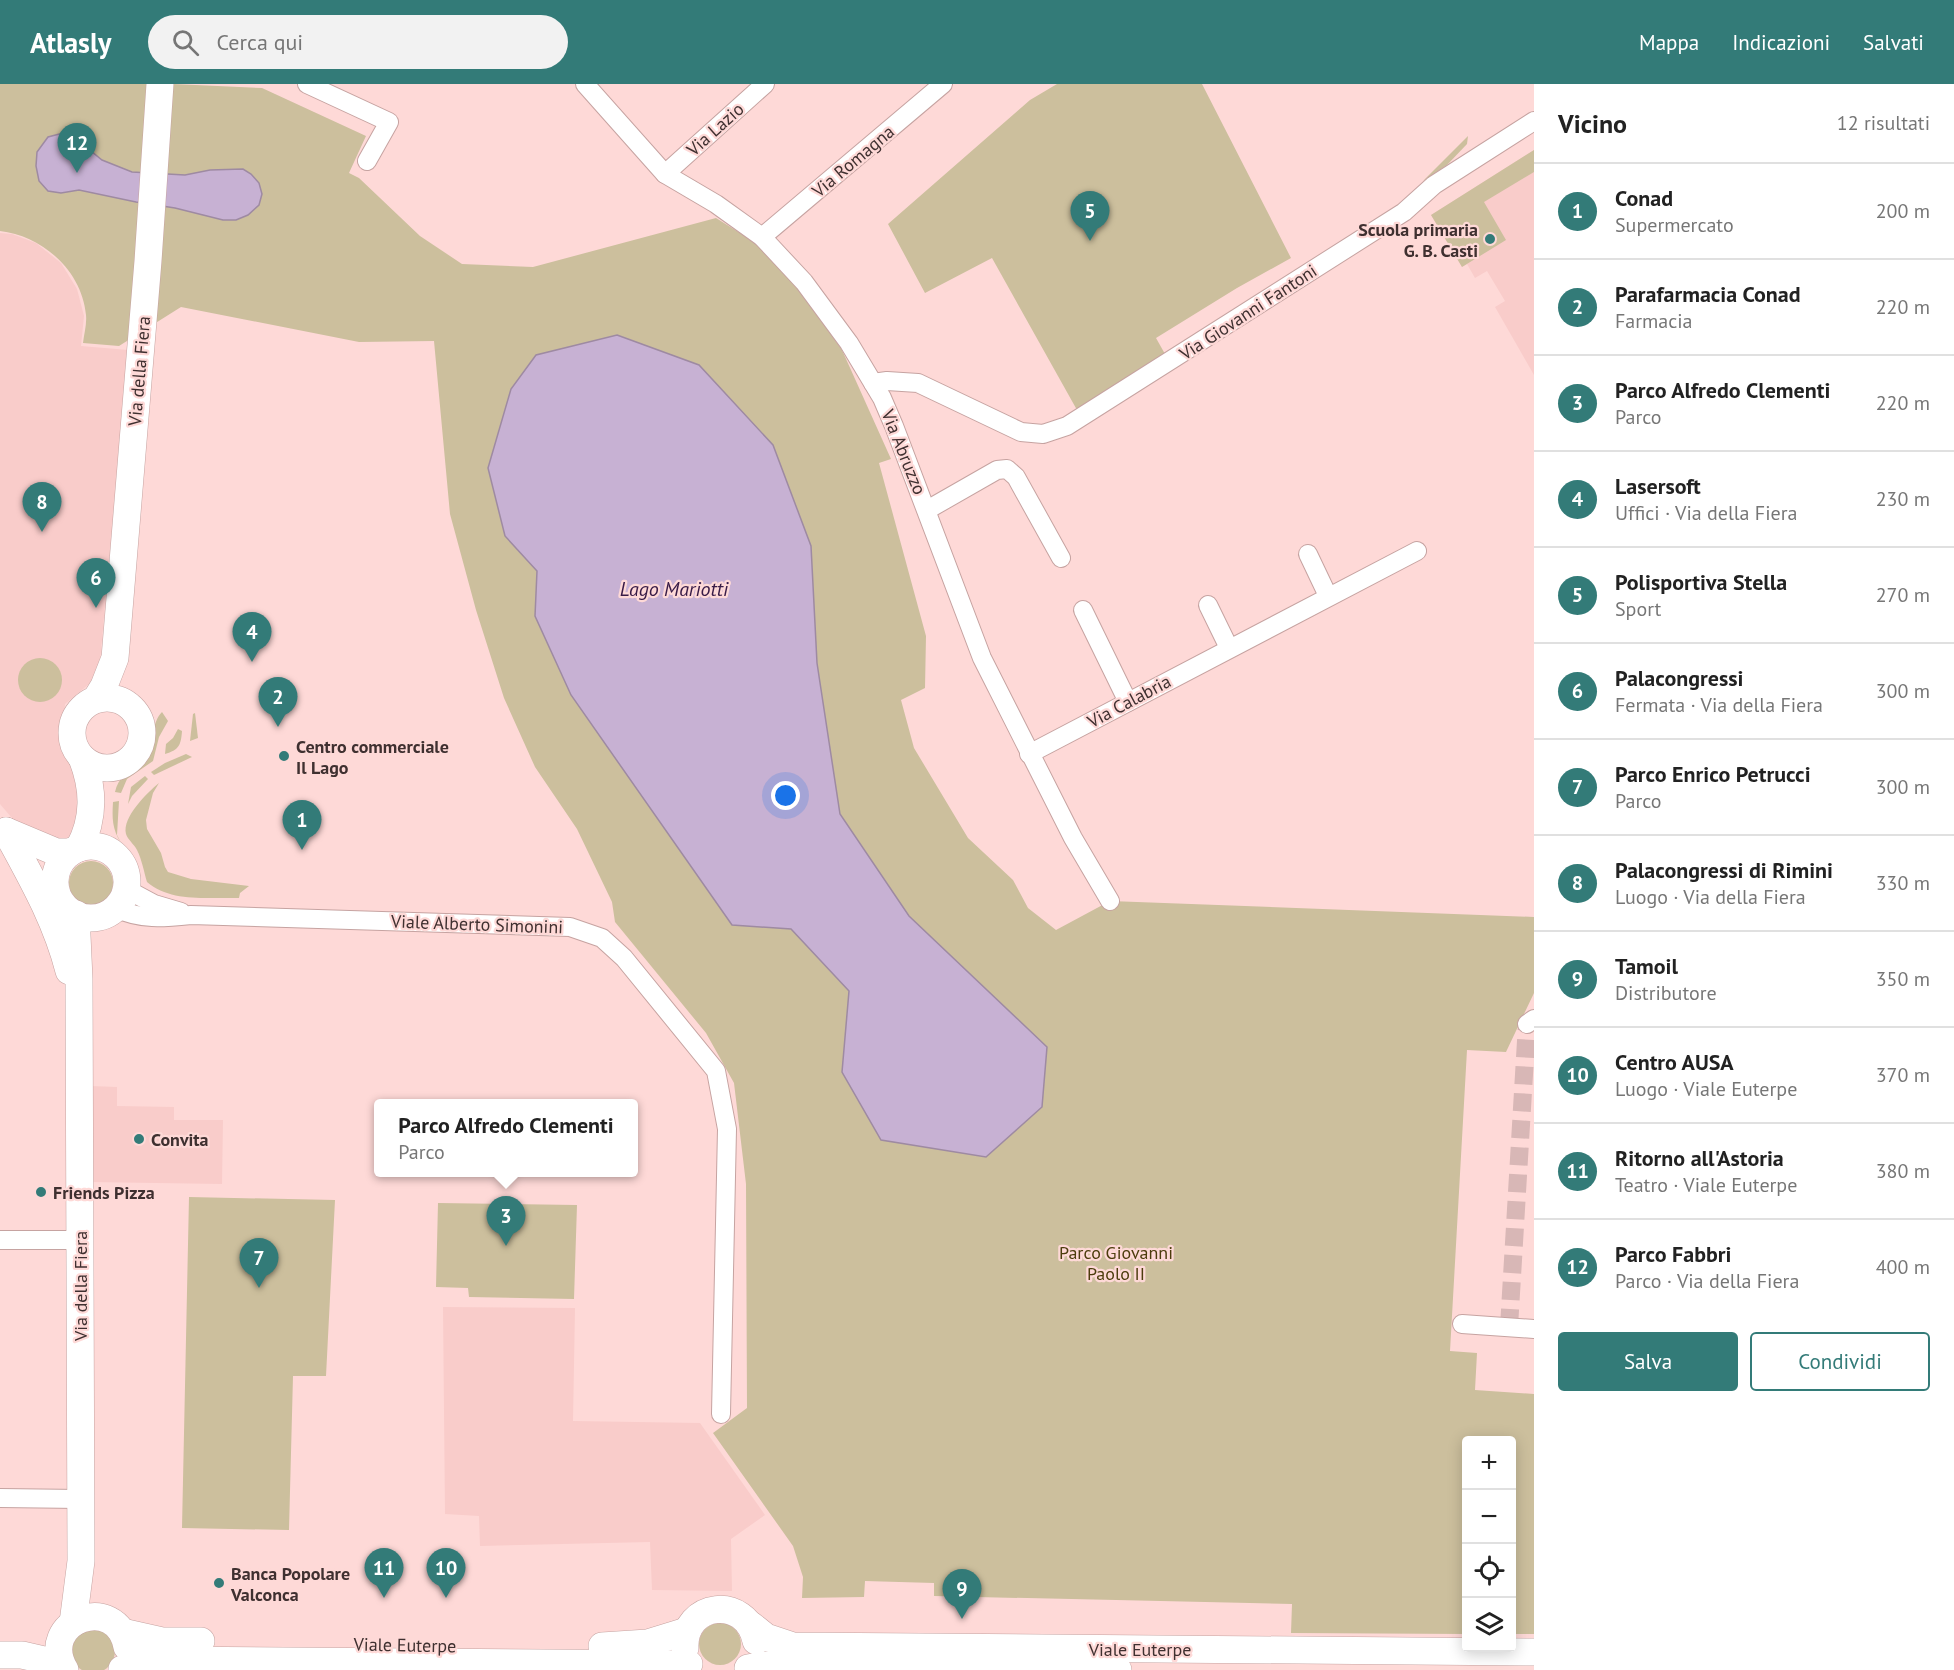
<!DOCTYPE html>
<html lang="it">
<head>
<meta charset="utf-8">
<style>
  :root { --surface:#fff; --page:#f2f2f2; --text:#222; --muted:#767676; --line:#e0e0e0; --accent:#337b78 }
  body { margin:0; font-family:"PT Sans",sans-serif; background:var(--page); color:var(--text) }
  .controls { position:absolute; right:18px; bottom:18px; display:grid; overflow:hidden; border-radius:6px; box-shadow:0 3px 15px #0003 }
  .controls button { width:54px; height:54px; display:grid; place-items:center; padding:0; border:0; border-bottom:2px solid var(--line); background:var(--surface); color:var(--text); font:30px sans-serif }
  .you { position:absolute; left:786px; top:712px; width:21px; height:21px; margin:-15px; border:4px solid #fff; border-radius:50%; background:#1a73e8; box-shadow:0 0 0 9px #1a73e833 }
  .badge { display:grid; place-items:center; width:39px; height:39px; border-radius:50%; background:var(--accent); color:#fff; font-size:20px; font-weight:700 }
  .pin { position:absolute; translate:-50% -50px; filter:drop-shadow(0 2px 3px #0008) }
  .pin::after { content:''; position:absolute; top:32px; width:21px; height:18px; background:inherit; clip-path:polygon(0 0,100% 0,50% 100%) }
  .popup { position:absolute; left:374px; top:1015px; width:264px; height:78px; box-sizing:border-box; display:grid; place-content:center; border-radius:6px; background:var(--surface); filter:drop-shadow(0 2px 4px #0005); font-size:20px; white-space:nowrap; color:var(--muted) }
  .popup b { font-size:22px; color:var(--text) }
  .popup::after { content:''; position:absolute; left:50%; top:100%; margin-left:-12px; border:12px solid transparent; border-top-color:var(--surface) }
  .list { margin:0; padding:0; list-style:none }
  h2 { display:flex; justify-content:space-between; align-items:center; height:78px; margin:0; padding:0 24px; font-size:26px }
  h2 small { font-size:20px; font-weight:400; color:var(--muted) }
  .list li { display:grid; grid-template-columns:39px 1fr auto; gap:18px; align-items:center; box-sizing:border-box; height:96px; padding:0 24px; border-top:2px solid var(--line) }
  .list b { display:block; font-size:22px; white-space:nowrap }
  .list p { margin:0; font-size:20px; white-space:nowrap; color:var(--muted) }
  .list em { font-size:20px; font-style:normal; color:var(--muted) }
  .actions { display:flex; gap:12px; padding:18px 24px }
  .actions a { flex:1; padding:14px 0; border:2px solid var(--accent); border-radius:6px; text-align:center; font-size:21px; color:var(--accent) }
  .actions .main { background:var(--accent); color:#fff }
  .icon { flex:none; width:33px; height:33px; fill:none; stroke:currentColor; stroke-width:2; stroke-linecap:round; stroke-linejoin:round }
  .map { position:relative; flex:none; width:1534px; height:1586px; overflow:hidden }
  header { display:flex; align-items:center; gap:36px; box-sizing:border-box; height:84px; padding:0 30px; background:var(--accent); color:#fff }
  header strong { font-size:28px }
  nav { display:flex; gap:33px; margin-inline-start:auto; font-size:21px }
  .search { width:420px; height:54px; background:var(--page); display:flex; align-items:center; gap:15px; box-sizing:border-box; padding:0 21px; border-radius:33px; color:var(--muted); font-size:22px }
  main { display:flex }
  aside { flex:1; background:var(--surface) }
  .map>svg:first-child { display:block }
  .built { fill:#f9ccca }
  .green { fill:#ccbf9d }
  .water { fill:#c7b1d3; stroke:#9e8aa2; stroke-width:1.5 }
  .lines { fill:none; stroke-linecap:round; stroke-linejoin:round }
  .street-tunnel { stroke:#d8b7b6; stroke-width:18; stroke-dasharray:18 9; stroke-linecap:butt }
  .street-casing { stroke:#c6a3a1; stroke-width:20 }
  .secondary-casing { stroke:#c6a3a1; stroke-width:28 }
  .street { stroke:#fff; stroke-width:18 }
  .secondary { stroke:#fff; stroke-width:27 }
  .poi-dot { fill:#337b78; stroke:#fed9d7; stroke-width:2 }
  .labels { text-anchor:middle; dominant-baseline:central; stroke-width:4.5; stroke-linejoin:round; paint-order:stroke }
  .street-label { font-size:18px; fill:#3f3030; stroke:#fed9d7 }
  .poi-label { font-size:18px; font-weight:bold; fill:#3f3030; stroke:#fed9d7; text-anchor:start }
  .park-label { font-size:18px; fill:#4c3c0c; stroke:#fed9d7 }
  .water-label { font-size:20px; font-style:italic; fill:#381b47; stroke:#fed9d7 }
</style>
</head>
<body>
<header>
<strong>Atlasly</strong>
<div class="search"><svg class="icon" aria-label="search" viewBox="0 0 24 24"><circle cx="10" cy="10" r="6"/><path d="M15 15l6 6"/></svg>Cerca qui</div>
<nav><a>Mappa</a><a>Indicazioni</a><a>Salvati</a></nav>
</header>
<main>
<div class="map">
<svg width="1534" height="1586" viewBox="0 0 1534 1586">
  <rect width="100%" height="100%" fill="#fed9d7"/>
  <g class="built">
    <polygon points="1534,66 1534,291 1495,223 1505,217 1487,187 1475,194 1467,180 1462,183 1431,131"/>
    <polygon points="0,149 12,150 36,159 61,179 77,205 84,232 81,262 128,266 100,578 97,590 89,600 65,620 62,662 82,691 80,742 68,754 53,756 18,741 0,720"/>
    <polygon points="90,1002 117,1003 117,1022 174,1023 174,1036 223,1036 222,1100 89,1098"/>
    <polygon points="443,1223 575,1224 573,1337 700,1339 765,1431 731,1455 732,1507 652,1506 650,1458 480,1462 479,1432 445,1430"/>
  </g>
  <g class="green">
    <path d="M0,0H173L262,4L366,52L349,89L359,94L420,152L462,180L533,183L716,134L756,159L793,196L842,266L891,375L879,379L926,552L925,604L901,616L914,664L968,754L1013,796L1028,824L1056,846L1110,817L1534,833V909L1506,968L1467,966L1450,1267L1477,1269L1475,1306L1534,1310V1550H1512V1356H1466V1550L1291,1549L1292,1520L934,1512V1499L865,1497L864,1513L802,1514L803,1493L793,1462L713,1349L747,1324L746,1100L734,999L706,949L615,838L612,818L577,745L535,683L504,614L476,526L450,430L434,257L359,258L181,223L119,262L83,259C84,250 87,240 86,231C82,187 43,152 0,147Z"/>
    <polygon points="1057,0 1202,0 1291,174 1237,204 1156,254 1165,270 1077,326 992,174 925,209 888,140 1030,16"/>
    <polygon points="1468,52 1467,60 1447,81 1423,97"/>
    <polygon points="1534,66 1534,88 1484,118 1506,156 1462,183 1431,131"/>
    <circle cx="40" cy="596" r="22"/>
    <path d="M162,628L168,637L159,653L153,677L127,695L121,709L115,708C119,689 137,683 147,668C154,655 152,638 162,628Z"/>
    <polygon points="195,629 198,654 190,657 193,630"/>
    <path d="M178,645L182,647C181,661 179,666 165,670L166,660L173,654Z"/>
    <polygon points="186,670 192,673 154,691 151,688 165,679"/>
    <polygon points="145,692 148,695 132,712 128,720 131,703"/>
    <path d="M159,699L153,709L146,736L147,745L161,769L165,783L168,788L191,795L249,802L240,809L239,814C210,813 171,819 147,798C144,788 142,776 137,766C134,760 128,756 126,750C122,733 147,709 159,699Z"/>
    <path d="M119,717L117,751L121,759C112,745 112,734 113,718Z"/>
    <circle cx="91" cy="799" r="22"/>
    <polygon points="189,1113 335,1116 326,1292 293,1292 289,1446 182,1444"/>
    <polygon points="438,1119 577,1121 574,1215 469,1213 468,1204 436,1203"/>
    <circle cx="720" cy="1560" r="21"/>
    <circle cx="93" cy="1567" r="22"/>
  </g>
  <g class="water">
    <polygon points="63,49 80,58 102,76 132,88 185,91 210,86 243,85 251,90 259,99 262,110 259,121 248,131 236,136 223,136 175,124 136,118 79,106 61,109 48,107 39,97 36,82 37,68 48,53"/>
    <polygon points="617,251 699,281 773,361 811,462 817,579 840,730 909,832 1047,963 1042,1023 986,1073 881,1056 842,988 849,907 791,845 732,841 571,611 535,532 537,487 505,452 488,384 511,305 536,271"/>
  </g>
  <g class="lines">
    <polyline class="street-tunnel" points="1509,1243 1527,940"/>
    <defs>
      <g id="street">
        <polyline points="307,0 389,38 367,77"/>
        <polyline points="585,0 665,90 716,120 762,153 804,198 849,259 882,314 894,342 982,574 1073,754 1110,817"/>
        <polyline points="665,90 765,0"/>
        <polyline points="762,153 943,0"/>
        <polyline points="873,299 887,297 918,299 1021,348 1043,350 1067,342 1404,128 1434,101 1534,37"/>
        <polyline points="927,426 997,386 1007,385 1016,393 1061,474"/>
        <polyline points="1308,470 1328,512"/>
        <polyline points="1208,521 1229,564"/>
        <polyline points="1083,526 1128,618"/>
        <polyline points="1029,670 1417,467"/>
        <polyline points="126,805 154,820 181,828"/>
        <path d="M115,824C142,836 162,834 191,831L570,843L602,854L624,874L716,987L727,1045L721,1330"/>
        <polyline points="1527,940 1534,935"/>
        <polyline points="0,1156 80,1156"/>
        <polyline points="1462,1240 1534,1245"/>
        <polyline points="0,1414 80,1415"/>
      </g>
      <g id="secondary">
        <circle cx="107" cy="649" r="35"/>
        <polyline points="96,615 104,602 115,574 148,177 160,0"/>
        <path d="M6,747C31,793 56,836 69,887"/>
        <polyline points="6,747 56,768 71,768"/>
        <circle cx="91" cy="798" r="36"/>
        <path d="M79,764C95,734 94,705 82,674"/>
        <polyline points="73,1539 81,1477 79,895 76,830"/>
        <polyline points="751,1541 766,1553 793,1562 1534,1568"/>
        <polyline points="122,1548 162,1557 201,1557"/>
        <polyline points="602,1562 648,1559 687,1547"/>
        <path d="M685,1564C683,1518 746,1510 756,1557"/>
        <polyline points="0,1571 22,1571 61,1580"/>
        <polyline points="748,1584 764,1581 1118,1586"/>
        <polyline points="122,1585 141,1579 161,1576 689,1580"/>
        <path d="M65,1586C36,1537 117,1507 127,1563"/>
      </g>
    </defs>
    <use href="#street" class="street-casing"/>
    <use href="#secondary" class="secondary-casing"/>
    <use href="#street" class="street"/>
    <use href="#secondary" class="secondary"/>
  </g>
  <g class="poi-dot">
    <circle cx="1490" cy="155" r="6"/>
    <circle cx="284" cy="672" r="6"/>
    <circle cx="139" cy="1055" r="6"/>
    <circle cx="41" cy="1108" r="6"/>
    <circle cx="219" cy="1499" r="6"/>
  </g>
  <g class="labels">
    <g class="street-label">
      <text transform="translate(715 45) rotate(-42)">Via Lazio</text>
      <text transform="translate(853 77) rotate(-40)">Via Romagna</text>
      <text transform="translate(1248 228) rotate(-33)">Via Giovanni Fantoni</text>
      <text transform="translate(139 287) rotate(-85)">Via della Fiera</text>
      <text transform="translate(904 368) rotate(68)">Via Abruzzo</text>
      <text transform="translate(1129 617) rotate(-28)">Via Calabria</text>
      <text transform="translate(477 840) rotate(2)">Viale Alberto Simonini</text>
      <text transform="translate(80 1202) rotate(-90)">Via della Fiera</text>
      <text transform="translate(405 1561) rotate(1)">Viale Euterpe</text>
      <text x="1140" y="1565">Viale Euterpe</text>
    </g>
    <g class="poi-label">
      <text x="1478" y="145" text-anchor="end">Scuola primaria<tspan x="1478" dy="21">G. B. Casti</tspan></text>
      <text x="296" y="662">Centro commerciale<tspan x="296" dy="21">Il Lago</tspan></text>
      <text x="151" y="1055">Convita</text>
      <text x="53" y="1108">Friends Pizza</text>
      <text x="231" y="1489">Banca Popolare<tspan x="231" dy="21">Valconca</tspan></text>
    </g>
    <g class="park-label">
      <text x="1116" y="1168">Parco Giovanni<tspan x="1116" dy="21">Paolo II</tspan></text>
    </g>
    <g class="water-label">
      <text x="674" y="505">Lago Mariotti</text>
    </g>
  </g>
</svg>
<div class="controls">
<button>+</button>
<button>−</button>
<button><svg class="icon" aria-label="locate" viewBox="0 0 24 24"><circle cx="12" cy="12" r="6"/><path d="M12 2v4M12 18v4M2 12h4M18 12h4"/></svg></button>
<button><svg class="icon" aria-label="layers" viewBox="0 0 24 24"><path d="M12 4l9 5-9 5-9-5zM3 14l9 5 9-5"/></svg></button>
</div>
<div class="you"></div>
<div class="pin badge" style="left:302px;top:766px">1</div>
<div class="pin badge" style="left:278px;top:643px">2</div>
<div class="pin badge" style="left:506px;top:1162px">3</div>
<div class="popup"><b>Parco Alfredo Clementi</b>Parco</div>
<div class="pin badge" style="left:252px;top:578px">4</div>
<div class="pin badge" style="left:1090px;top:157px">5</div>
<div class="pin badge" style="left:96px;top:524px">6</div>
<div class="pin badge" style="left:259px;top:1204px">7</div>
<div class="pin badge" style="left:42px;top:448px">8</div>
<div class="pin badge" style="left:962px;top:1535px">9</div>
<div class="pin badge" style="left:446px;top:1514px">10</div>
<div class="pin badge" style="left:384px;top:1514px">11</div>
<div class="pin badge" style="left:77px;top:89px">12</div>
</div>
<aside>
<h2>Vicino<small>12 risultati</small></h2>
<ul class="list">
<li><span class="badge">1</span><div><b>Conad</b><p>Supermercato</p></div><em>200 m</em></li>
<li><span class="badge">2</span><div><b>Parafarmacia Conad</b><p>Farmacia</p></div><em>220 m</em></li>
<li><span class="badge">3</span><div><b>Parco Alfredo Clementi</b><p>Parco</p></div><em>220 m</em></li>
<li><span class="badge">4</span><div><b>Lasersoft</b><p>Uffici · Via della Fiera</p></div><em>230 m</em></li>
<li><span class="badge">5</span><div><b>Polisportiva Stella</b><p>Sport</p></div><em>270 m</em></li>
<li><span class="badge">6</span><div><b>Palacongressi</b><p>Fermata · Via della Fiera</p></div><em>300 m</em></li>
<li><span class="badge">7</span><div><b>Parco Enrico Petrucci</b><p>Parco</p></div><em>300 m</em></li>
<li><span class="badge">8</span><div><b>Palacongressi di Rimini</b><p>Luogo · Via della Fiera</p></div><em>330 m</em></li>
<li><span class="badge">9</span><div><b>Tamoil</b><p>Distributore</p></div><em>350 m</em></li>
<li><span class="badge">10</span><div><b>Centro AUSA</b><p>Luogo · Viale Euterpe</p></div><em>370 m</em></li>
<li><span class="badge">11</span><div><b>Ritorno all'Astoria</b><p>Teatro · Viale Euterpe</p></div><em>380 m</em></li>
<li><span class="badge">12</span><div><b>Parco Fabbri</b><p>Parco · Via della Fiera</p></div><em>400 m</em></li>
</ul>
<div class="actions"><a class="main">Salva</a><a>Condividi</a></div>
</aside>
</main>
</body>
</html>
